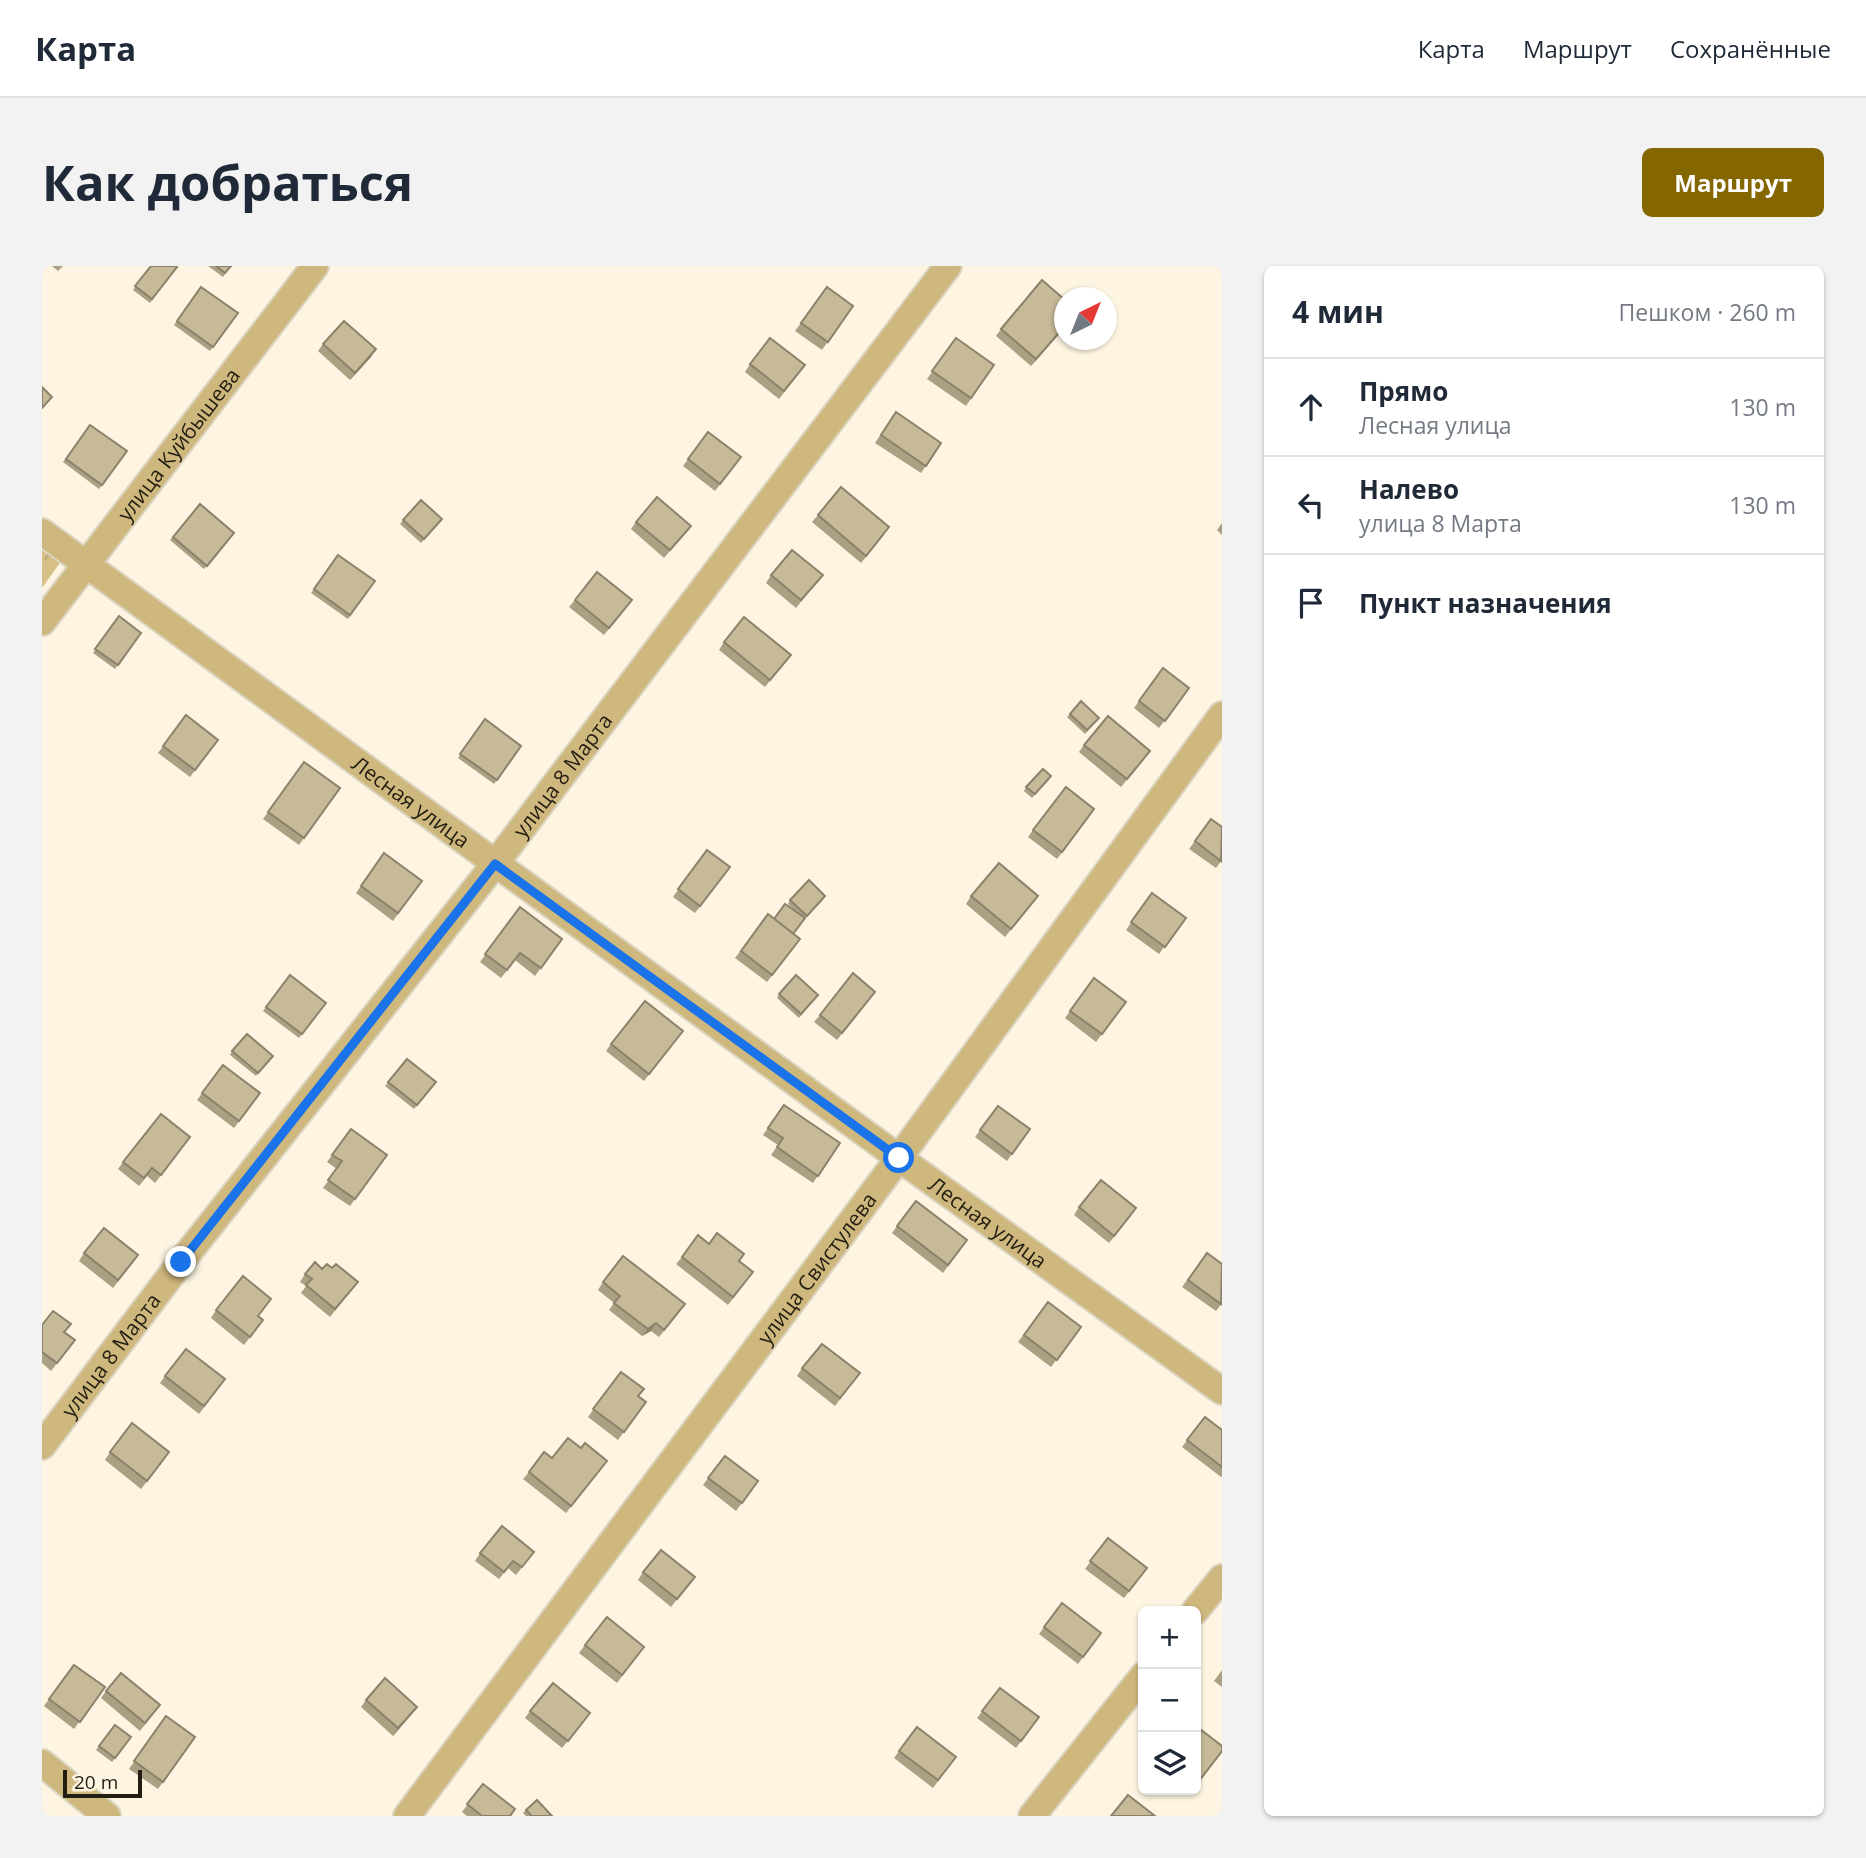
<!DOCTYPE html>
<html lang="ru">
<head>
<meta charset="utf-8">
<style>
  :root { --surface:#fff; --page:#f2f2f3; --text:#1f2937; --muted:#747a83; --line:#e0e1e3; --accent:#856701 }
  body { margin:0; font-family:"Open Sans",sans-serif; background:var(--page); color:var(--text) }
  .controls { position:absolute; right:21px; bottom:21px; display:grid; overflow:hidden; border-radius:10px; box-shadow:0 2px 5px #0004 }
  .controls button { width:63px; height:63px; display:grid; place-items:center; padding:0; border:0; border-bottom:2px solid var(--line); background:var(--surface); color:var(--text); font:35px sans-serif }
  .compass { position:absolute; left:1012px; top:21px; width:63px; height:63px; border-radius:50%; background:var(--surface); box-shadow:0 2px 5px #0004; rotate:43deg }
  .scale { position:absolute; left:21px; bottom:18px; width:79px; box-sizing:border-box; padding-left:7px; border:4px solid #231e12; border-top:0; font-size:19px; line-height:24px; white-space:nowrap; color:#231e12; -webkit-text-stroke:5px #fdf5e1; paint-order:stroke }
  .stop { position:absolute; width:21px; height:21px; margin:-16px; border:5px solid #1a73e8; border-radius:50%; background:#fff }
  .stop.end { background:#1a73e8; border-color:#fff; box-shadow:0 2px 7px #0008 }
  .list { margin:0; padding:0; list-style:none }
  h2 { display:flex; justify-content:space-between; align-items:center; height:91px; margin:0; padding:0 28px; font-size:30px }
  h2 small { font-size:23px; font-weight:400; color:var(--muted) }
  .list li { display:grid; grid-template-columns:46px 1fr auto; gap:21px; align-items:center; box-sizing:border-box; height:98px; padding:0 28px; border-top:2px solid var(--line) }
  .list b { display:block; font-size:26px; white-space:nowrap }
  .list p { margin:0; font-size:23px; white-space:nowrap; color:var(--muted) }
  .list em { font-size:23px; font-style:normal; color:var(--muted) }
  .icon { flex:none; width:38px; height:38px; fill:none; stroke:currentColor; stroke-width:2; stroke-linecap:round; stroke-linejoin:round }
  .map { position:relative; flex:none; width:1180px; height:1550px; overflow:hidden; border-radius:10px }
  header { display:flex; align-items:center; gap:42px; box-sizing:border-box; height:98px; padding:0 35px; background:var(--surface); border-bottom:2px solid var(--line) }
  header strong { font-size:33px }
  nav { display:flex; gap:38px; margin-inline-start:auto; font-size:24px }
  .intro { display:flex; align-items:center; justify-content:space-between; box-sizing:border-box; height:168px; padding:0 42px }
  h1 { margin:0; font-size:49px }
  .button { padding:18px 32px; border-radius:10px; background:var(--accent); color:#fff; font-size:24px; font-weight:700 }
  main { display:flex; gap:42px; padding:0 42px }
  aside { flex:1; background:var(--surface); border-radius:10px; box-shadow:0 2px 5px #0004 }
  .map>svg:first-child { display:block }
  .forest { fill:url(#forest-crowns) }
  .lines { fill:none; stroke-linecap:round; stroke-linejoin:round }
  .street-casing { stroke:#dad3c0; stroke-width:30 }
  .street { stroke:#cfb87d; stroke-width:26 }
  .wall { fill:#aba084 }
  .shaded-wall { fill:#8b826b }
  .building { fill:#c7ba99; stroke:#8b826b; stroke-width:2 }
  .route { stroke:#1a73e8; stroke-width:9 }
  .labels { text-anchor:middle; dominant-baseline:central; stroke-width:5; stroke-linejoin:round; paint-order:stroke }
  .street-label { font-size:21px; fill:#231e12; stroke:#fdf5e1 }
</style>
</head>
<body>
<header>
<strong>Карта</strong>
<nav><a>Карта</a><a>Маршрут</a><a>Сохранённые</a></nav>
</header>
<div class="intro"><h1>Как добраться</h1><a class="button">Маршрут</a></div>
<main>
<div class="map">
<svg width="1180" height="1550" viewBox="0 0 1180 1550">
  <defs>
    <pattern id="forest-crowns" width="20" height="18" patternUnits="userSpaceOnUse" patternTransform="scale(1.75)"><rect width="20" height="18" fill="#d7c085"/><path d="M2 6a3 3 0 1 1 6 0M12 15a3 3 0 1 1 6 0" fill="none" stroke="#b8a572"/></pattern>
  </defs>
  <rect width="100%" height="100%" fill="#fdf5e1"/>
  <polygon class="forest" points="0,279 20,294 0,322"/>
  <g class="lines">
    <defs>
      <g id="street">
        <path id="s1" d="M0,266L857,892L1180,1125"/>
        <path id="s2" d="M0,356L273,0"/>
        <path id="s3" d="M0,1180L139,996L453,598L906,0"/>
        <polyline points="1153,1345 1180,1312"/>
        <polyline points="0,1497 65,1550"/>
        <path id="s4" d="M365,1550L857,892L1180,449"/>
        <polyline points="990,1550 1101,1410"/>
      </g>
    </defs>
    <use href="#street" class="street-casing"/>
    <use href="#street" class="street"/>
  </g>
  <g class="wall">
    <polygon points="10,0 21,0 16,5"/>
    <polygon points="109,0 135,1 108,37 91,24"/>
    <polygon points="166,0 189,0 181,11"/>
    <polygon points="159,21 196,47 168,85 132,59"/>
    <polygon points="785,21 811,40 780,84 753,65"/>
    <polygon points="1023,34 1023,61 989,100 954,70 959,63"/>
    <polygon points="914,72 952,99 924,140 885,113"/>
    <polygon points="281,78 329,91 308,114 276,85"/>
    <polygon points="708,98 757,107 737,133 703,106"/>
    <polygon points="854,146 899,177 879,207 833,177"/>
    <polygon points="48,159 85,185 57,223 21,196"/>
    <polygon points="666,166 693,199 673,225 641,200"/>
    <polygon points="158,238 192,267 162,303 128,274"/>
    <polygon points="776,249 842,269 819,297 770,256"/>
    <polygon points="400,253 379,277 358,258 361,254"/>
    <polygon points="594,256 643,267 622,292 589,263"/>
    <polygon points="1180,257 1180,269 1175,264"/>
    <polygon points="296,289 333,315 306,353 269,327"/>
    <polygon points="729,309 775,316 754,342 724,317"/>
    <polygon points="533,334 590,334 562,369 527,341"/>
    <polygon points="77,350 99,367 73,403 51,387"/>
    <polygon points="682,376 743,396 723,421 677,384"/>
    <polygon points="1121,402 1147,422 1117,462 1092,442"/>
    <polygon points="1028,448 1054,456 1043,468 1025,451"/>
    <polygon points="144,449 176,474 148,511 116,487"/>
    <polygon points="443,453 479,480 452,518 416,492"/>
    <polygon points="1042,479 1103,492 1079,521 1037,486"/>
    <polygon points="262,496 298,522 257,579 221,553"/>
    <polygon points="1007,514 990,532 982,525 984,521"/>
    <polygon points="1047,551 1015,593 986,571 991,564"/>
    <polygon points="1169,553 1180,594 1174,602 1147,583"/>
    <polygon points="665,584 688,601 653,647 631,631"/>
    <polygon points="342,587 380,615 351,655 314,627"/>
    <polygon points="1110,627 1144,652 1117,688 1084,664"/>
    <polygon points="929,630 996,630 963,671 924,638"/>
    <polygon points="748,634 781,634 762,653 751,668 758,673 725,716 693,692 726,648 732,653 756,648 746,638"/>
    <polygon points="478,641 520,673 493,710 473,694 459,712 438,696"/>
    <polygon points="248,709 284,737 257,772 221,745"/>
    <polygon points="1052,712 1084,736 1054,776 1023,752"/>
    <polygon points="833,726 795,774 772,756 778,749"/>
    <polygon points="737,728 776,729 757,752 735,732"/>
    <polygon points="641,765 602,815 564,785 569,778"/>
    <polygon points="190,785 231,790 214,810 188,789"/>
    <polygon points="365,793 394,816 372,843 343,820"/>
    <polygon points="181,799 218,827 192,862 155,834"/>
    <polygon points="742,839 798,877 771,917 729,889 736,879 721,869"/>
    <polygon points="956,840 988,863 965,895 933,871"/>
    <polygon points="309,863 345,889 308,940 281,922 295,903 285,896"/>
    <polygon points="148,871 113,917 105,910 97,920 76,903 81,896"/>
    <polygon points="874,935 925,974 901,1007 850,967"/>
    <polygon points="1037,941 1089,950 1067,977 1032,949"/>
    <polygon points="667,978 698,995 706,1013 686,1039 634,998 640,991"/>
    <polygon points="42,987 91,997 71,1022 37,995"/>
    <polygon points="1165,987 1180,1037 1174,1045 1140,1021"/>
    <polygon points="290,1002 316,1016 288,1051 259,1027 264,1020 258,1016 263,1008 280,1003"/>
    <polygon points="561,1016 637,1046 617,1071 609,1065 600,1070 567,1044 572,1037 556,1024"/>
    <polygon points="1006,1036 1039,1061 1009,1101 976,1076"/>
    <polygon points="174,1044 221,1054 202,1079 169,1052"/>
    <polygon points="0,1059 23,1066 33,1074 9,1105 0,1097"/>
    <polygon points="760,1102 812,1115 793,1140 755,1110"/>
    <polygon points="579,1106 596,1131 604,1136 576,1174 546,1151"/>
    <polygon points="123,1110 183,1113 157,1148 118,1117"/>
    <polygon points="1163,1151 1180,1164 1180,1210 1179,1211 1140,1181"/>
    <polygon points="68,1186 122,1194 99,1223 63,1194"/>
    <polygon points="683,1190 716,1215 694,1245 661,1219"/>
    <polygon points="510,1192 560,1202 524,1247 481,1213 487,1206"/>
    <polygon points="1066,1272 1105,1302 1082,1332 1043,1303"/>
    <polygon points="492,1286 474,1309 466,1302 457,1313 433,1295 438,1287"/>
    <polygon points="601,1306 647,1318 629,1341 596,1314"/>
    <polygon points="1020,1337 1059,1367 1036,1398 997,1368"/>
    <polygon points="543,1379 602,1381 575,1417 537,1387"/>
    <polygon points="32,1399 63,1421 32,1463 2,1440"/>
    <polygon points="1180,1404 1180,1421 1172,1415"/>
    <polygon points="958,1422 997,1451 974,1482 935,1452"/>
    <polygon points="64,1425 118,1439 98,1465 59,1432"/>
    <polygon points="324,1434 375,1441 351,1470 319,1441"/>
    <polygon points="488,1445 543,1454 520,1482 483,1452"/>
    <polygon points="124,1450 153,1471 116,1523 87,1503"/>
    <polygon points="73,1459 89,1471 70,1496 54,1484"/>
    <polygon points="875,1461 914,1491 891,1522 852,1492"/>
    <polygon points="441,1518 468,1550 425,1550 420,1546"/>
    <polygon points="484,1544 510,1550 484,1550 481,1547"/>
  </g>
  <g class="shaded-wall">
    <polygon points="1023,60 1023,61 989,100 994,93"/>
    <polygon points="334,83 329,91 308,114 313,107"/>
    <polygon points="614,1057 609,1065 600,1070 606,1063"/>
    <polygon points="375,1441 370,1448 351,1470 356,1462"/>
  </g>
  <g class="building">
    <polygon points="109,0 133,0 135,1 110,33 93,20"/>
    <polygon points="174,0 189,0 183,7"/>
    <polygon points="1000,14 1023,34 1023,60 994,93 959,63"/>
    <polygon points="159,21 196,47 171,81 135,55"/>
    <polygon points="785,21 811,40 786,76 759,57"/>
    <polygon points="302,55 334,83 313,107 281,78"/>
    <polygon points="728,72 763,99 742,125 708,98"/>
    <polygon points="914,72 952,99 929,132 890,105"/>
    <polygon points="0,121 10,131 0,142"/>
    <polygon points="854,146 899,177 884,200 839,169"/>
    <polygon points="48,159 85,185 60,219 24,193"/>
    <polygon points="666,166 699,191 678,218 646,193"/>
    <polygon points="799,221 847,261 824,290 776,249"/>
    <polygon points="615,231 649,260 628,284 594,256"/>
    <polygon points="379,234 400,253 382,273 361,254"/>
    <polygon points="158,238 192,267 165,300 131,271"/>
    <polygon points="750,284 781,309 759,334 729,309"/>
    <polygon points="296,289 333,315 308,349 272,323"/>
    <polygon points="555,306 590,334 567,362 533,334"/>
    <polygon points="77,350 99,367 76,399 53,383"/>
    <polygon points="702,351 749,389 728,414 682,376"/>
    <polygon points="1121,402 1147,422 1123,455 1097,435"/>
    <polygon points="1039,435 1057,452 1045,464 1028,448"/>
    <polygon points="144,449 176,474 153,504 121,480"/>
    <polygon points="1066,450 1108,485 1085,513 1042,479"/>
    <polygon points="443,453 479,480 455,514 418,488"/>
    <polygon points="262,496 298,522 262,572 226,546"/>
    <polygon points="1001,503 1009,510 993,528 984,521"/>
    <polygon points="1024,521 1052,543 1020,586 991,564"/>
    <polygon points="1169,553 1180,561 1179,595 1153,575"/>
    <polygon points="665,584 688,601 658,640 636,623"/>
    <polygon points="342,587 380,615 356,647 319,620"/>
    <polygon points="957,597 996,630 969,663 929,630"/>
    <polygon points="767,614 783,630 765,650 748,634"/>
    <polygon points="1110,627 1144,652 1123,681 1089,656"/>
    <polygon points="743,638 763,652 751,668 732,653"/>
    <polygon points="478,641 520,673 499,702 478,687 465,704 443,688"/>
    <polygon points="726,648 758,673 730,709 699,685"/>
    <polygon points="811,707 833,726 800,767 778,749"/>
    <polygon points="248,709 284,737 260,768 224,741"/>
    <polygon points="754,709 776,729 759,748 737,728"/>
    <polygon points="1052,712 1084,736 1060,768 1028,745"/>
    <polygon points="603,735 641,765 607,808 569,778"/>
    <polygon points="205,768 231,790 216,807 190,785"/>
    <polygon points="365,793 394,816 375,839 346,816"/>
    <polygon points="181,799 218,827 197,855 160,827"/>
    <polygon points="742,839 798,877 776,910 735,881 741,872 726,862"/>
    <polygon points="956,840 988,863 970,888 938,864"/>
    <polygon points="119,848 148,871 119,909 110,902 102,912 81,896"/>
    <polygon points="309,863 345,889 313,933 286,914 300,895 290,889"/>
    <polygon points="1059,914 1094,942 1072,970 1037,941"/>
    <polygon points="874,935 925,974 906,999 855,960"/>
    <polygon points="62,962 96,989 76,1014 42,987"/>
    <polygon points="675,967 702,988 697,995 711,1006 691,1031 640,991 656,969 667,978"/>
    <polygon points="1165,987 1180,998 1179,1038 1146,1014"/>
    <polygon points="581,990 643,1038 622,1064 614,1057 606,1063 572,1037 578,1030 561,1016"/>
    <polygon points="273,996 280,1003 285,998 290,1002 294,998 316,1016 293,1043 264,1019 270,1013 263,1008"/>
    <polygon points="201,1010 229,1033 216,1050 221,1054 208,1071 174,1044"/>
    <polygon points="1006,1036 1039,1061 1015,1094 982,1069"/>
    <polygon points="11,1045 29,1058 22,1066 33,1074 15,1097 0,1086 0,1059"/>
    <polygon points="780,1078 818,1107 798,1132 760,1102"/>
    <polygon points="144,1083 183,1113 162,1140 123,1110"/>
    <polygon points="579,1106 602,1123 596,1130 604,1136 582,1166 551,1143"/>
    <polygon points="1163,1151 1180,1164 1180,1201 1145,1174"/>
    <polygon points="90,1157 127,1186 105,1215 68,1186"/>
    <polygon points="526,1172 539,1182 543,1177 565,1195 529,1240 487,1206 502,1186 510,1192"/>
    <polygon points="683,1190 716,1215 700,1237 666,1212"/>
    <polygon points="460,1260 492,1286 480,1301 471,1295 462,1306 438,1287"/>
    <polygon points="1066,1272 1105,1302 1087,1325 1048,1295"/>
    <polygon points="619,1284 653,1311 635,1333 601,1306"/>
    <polygon points="1020,1337 1059,1367 1041,1391 1002,1361"/>
    <polygon points="565,1351 602,1381 580,1409 543,1379"/>
    <polygon points="32,1399 63,1421 38,1456 7,1433"/>
    <polygon points="79,1407 118,1439 103,1457 64,1425"/>
    <polygon points="343,1412 375,1441 356,1462 324,1434"/>
    <polygon points="511,1417 548,1447 526,1475 488,1445"/>
    <polygon points="958,1422 997,1451 979,1475 940,1445"/>
    <polygon points="124,1450 153,1471 121,1516 92,1495"/>
    <polygon points="73,1459 89,1471 73,1492 57,1480"/>
    <polygon points="1154,1460 1180,1480 1180,1485 1157,1515 1154,1512"/>
    <polygon points="875,1461 914,1491 896,1514 857,1485"/>
    <polygon points="441,1518 473,1543 468,1550 440,1550 425,1538"/>
    <polygon points="1086,1529 1113,1550 1069,1550"/>
    <polygon points="495,1534 510,1550 490,1550 484,1544"/>
  </g>
  <g class="lines">
    <polyline class="route" points="139,996 453,598 857,892"/>
  </g>
  <g class="labels">
    <g class="street-label">
      <text stroke="none"><textPath href="#s2" startOffset="224">улица Куйбышева</textPath></text>
      <text stroke="none"><textPath href="#s3" startOffset="849">улица 8 Марта</textPath></text>
      <text stroke="none"><textPath href="#s1" startOffset="457">Лесная улица</textPath></text>
      <text stroke="none"><textPath href="#s1" startOffset="1171">Лесная улица</textPath></text>
      <text stroke="none"><textPath href="#s4" startOffset="684">улица Свистулева</textPath></text>
      <text stroke="none"><textPath href="#s3" startOffset="114">улица 8 Марта</textPath></text>
    </g>
  </g>
</svg>
<div class="controls">
<button>+</button>
<button>−</button>
<button><svg class="icon" aria-label="layers" viewBox="0 0 24 24"><path d="M12 4l9 5-9 5-9-5zM3 14l9 5 9-5"/></svg></button>
</div>
<svg class="compass" viewBox="-18 -18 36 36"><path d="M0-13l5 13h-10z" fill="#e53935"/><path d="M0 13l5-13h-10z" fill="#747a83"/></svg>
<div class="scale">20 m</div>
<div class="stop" style="left:857px;top:892px"></div>
<div class="stop end" style="left:139px;top:996px"></div>
</div>
<aside>
<h2>4 мин<small>Пешком · 260 m</small></h2>
<ul class="list">
<li><svg class="icon" aria-label="ahead" viewBox="0 0 24 24"><path d="M12 20V5M6 11l6-6 6 6"/></svg><div><b>Прямо</b><p>Лесная улица</p></div><em>130 m</em></li>
<li><svg class="icon" aria-label="left" viewBox="0 0 24 24"><path d="M17 20v-9H6M10 6l-5 5 5 5"/></svg><div><b>Налево</b><p>улица 8 Марта</p></div><em>130 m</em></li>
<li><svg class="icon" aria-label="arrive" viewBox="0 0 24 24"><path d="M6 21V4h12l-3 4 3 4H6"/></svg><div><b>Пункт назначения</b></div></li>
</ul>
</aside>
</main>
</body>
</html>
